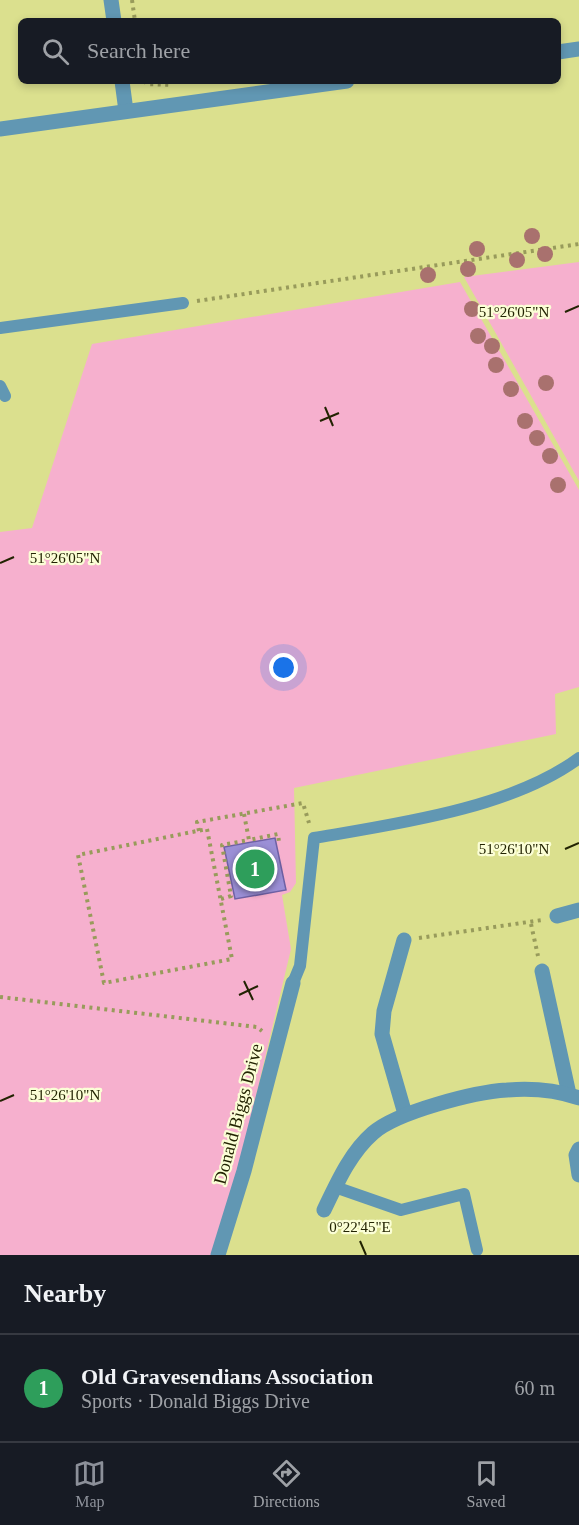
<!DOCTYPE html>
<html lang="en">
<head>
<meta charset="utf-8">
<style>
  :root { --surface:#171b24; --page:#242831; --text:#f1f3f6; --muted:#9ea1a6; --line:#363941; --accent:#8c9099 }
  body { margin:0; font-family:Georgia,serif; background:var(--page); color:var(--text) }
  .you { position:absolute; left:284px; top:668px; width:21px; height:21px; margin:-15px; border:4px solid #fff; border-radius:50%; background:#1a73e8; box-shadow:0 0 0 9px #1a73e833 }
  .badge { display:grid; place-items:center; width:39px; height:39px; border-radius:50%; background:var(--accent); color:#fff; font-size:20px; font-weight:700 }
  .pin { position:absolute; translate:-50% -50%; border:3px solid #fff; box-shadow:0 2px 6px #0006 }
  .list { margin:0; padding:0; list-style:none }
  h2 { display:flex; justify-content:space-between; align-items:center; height:78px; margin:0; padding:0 24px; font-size:26px }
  h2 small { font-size:20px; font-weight:400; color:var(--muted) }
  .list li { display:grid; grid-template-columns:39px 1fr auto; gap:18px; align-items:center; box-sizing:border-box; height:108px; padding:0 24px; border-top:2px solid var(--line) }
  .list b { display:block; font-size:22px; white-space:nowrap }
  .list p { margin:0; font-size:20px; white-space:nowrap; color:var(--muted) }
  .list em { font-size:20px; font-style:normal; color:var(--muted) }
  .icon { flex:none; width:33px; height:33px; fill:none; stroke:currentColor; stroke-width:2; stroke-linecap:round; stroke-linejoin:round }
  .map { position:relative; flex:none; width:579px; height:1255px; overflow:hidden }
  .search { position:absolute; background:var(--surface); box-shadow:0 3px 9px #0003; left:18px; right:18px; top:18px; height:66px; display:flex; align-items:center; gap:15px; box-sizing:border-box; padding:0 21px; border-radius:9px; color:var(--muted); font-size:22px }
  .sheet { height:186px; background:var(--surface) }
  nav { display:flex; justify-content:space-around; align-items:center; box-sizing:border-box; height:84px; border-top:2px solid var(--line); background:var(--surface); font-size:16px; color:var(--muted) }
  nav a { display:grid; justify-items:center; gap:3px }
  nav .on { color:var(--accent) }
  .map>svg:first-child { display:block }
  .green { fill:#f6b0ce }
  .building { fill:#9b8fd6; stroke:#6f61a5; stroke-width:1.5 }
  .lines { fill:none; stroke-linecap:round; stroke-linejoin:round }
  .path { stroke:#989b5b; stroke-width:4; stroke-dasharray:3 4.5; stroke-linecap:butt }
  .service { stroke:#6197b3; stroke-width:12 }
  .minor { stroke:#6197b3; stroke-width:15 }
  .tree { fill:#a9716e }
  .ticks { fill:none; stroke:#222302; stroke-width:2 }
  .labels { text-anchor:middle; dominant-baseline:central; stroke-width:4.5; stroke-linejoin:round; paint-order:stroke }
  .street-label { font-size:18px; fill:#222302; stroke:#fbfed6 }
  .ticks-label { font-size:15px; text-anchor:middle; fill:#222302; stroke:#fbfed6; stroke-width:4.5; stroke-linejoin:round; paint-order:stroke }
</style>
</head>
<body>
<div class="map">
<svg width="579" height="1255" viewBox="0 0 579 1255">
  <rect width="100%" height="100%" fill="#dbe08e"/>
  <g class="green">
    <polygon points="579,262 579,481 464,277"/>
    <polygon points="460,282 579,490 579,687 555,694 556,734 294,788 296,883 290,892 282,895 291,949 243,1150 213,1255 0,1255 0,532 32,528 92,344"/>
  </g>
  <polygon class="building" points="275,838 286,890 235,899 224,847"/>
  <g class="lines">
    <g class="path">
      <polyline points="132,0 135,21"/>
      <polyline points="144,81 147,84 172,85"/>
      <polyline points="197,301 579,244"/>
      <polyline points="244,814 249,840 278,834 279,842"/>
      <polygon points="207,829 232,959 104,983 78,855"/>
      <polyline points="199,831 197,822 303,803 309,823"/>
      <polyline points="221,899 231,896 222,845 249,840"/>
      <polyline points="531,924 538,956"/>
      <polyline points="419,938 542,920"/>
      <polyline points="0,997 257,1027 262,1031"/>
    </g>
    <g class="service">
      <polyline points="0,328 183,303"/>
      <polyline points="0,386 5,396"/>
      <path d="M293,983L300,966L314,838C396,824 512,808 579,758"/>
      <polyline points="335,1187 401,1210 464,1194 477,1250"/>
    </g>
    <g class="minor">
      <polyline points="111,0 114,21"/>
      <polyline points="558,52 579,49"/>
      <polyline points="122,81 126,111"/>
      <polyline points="0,129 347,81"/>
      <polyline points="557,916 579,910"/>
      <polyline points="404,940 384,1011 382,1034 405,1114"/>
      <polyline points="542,971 569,1094"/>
      <polyline points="579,1149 576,1155 579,1175"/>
      <path d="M324,1210C337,1183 350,1153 373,1133C397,1112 474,1092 507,1090C531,1088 556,1090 579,1098"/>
      <polyline points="218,1255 244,1171 293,983"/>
    </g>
  </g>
  <g class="tree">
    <circle cx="532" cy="236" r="8"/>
    <circle cx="477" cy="249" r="8"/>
    <circle cx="545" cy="254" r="8"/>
    <circle cx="517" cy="260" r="8"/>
    <circle cx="468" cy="269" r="8"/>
    <circle cx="428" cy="275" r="8"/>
    <circle cx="472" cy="309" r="8"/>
    <circle cx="478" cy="336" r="8"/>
    <circle cx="492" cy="346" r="8"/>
    <circle cx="496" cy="365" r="8"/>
    <circle cx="546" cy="383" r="8"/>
    <circle cx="511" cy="389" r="8"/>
    <circle cx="525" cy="421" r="8"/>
    <circle cx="537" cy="438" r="8"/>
    <circle cx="550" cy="456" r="8"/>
    <circle cx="558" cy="485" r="8"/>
  </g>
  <path class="ticks" d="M565,312L579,306M325,407L333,426M320,421L339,413M0,563L14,557M565,849L579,843M244,981L253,1000M239,995L258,986M0,1101L14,1095M360,1241L366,1255"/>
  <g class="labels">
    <g class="street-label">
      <text transform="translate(238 1114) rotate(-75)">Donald Biggs Drive</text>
    </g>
  </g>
  <g class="ticks-label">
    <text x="514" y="317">51°26'05"N</text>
    <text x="65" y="563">51°26'05"N</text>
    <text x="514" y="854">51°26'10"N</text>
    <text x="65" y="1100">51°26'10"N</text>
    <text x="360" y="1232">0°22'45"E</text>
  </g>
</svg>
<div class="you"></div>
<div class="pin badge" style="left:255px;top:869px;background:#2e9e5b">1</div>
<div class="search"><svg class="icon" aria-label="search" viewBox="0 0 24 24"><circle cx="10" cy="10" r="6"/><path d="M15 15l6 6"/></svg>Search here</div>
</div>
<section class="sheet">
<h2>Nearby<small></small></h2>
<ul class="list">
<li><span class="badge" style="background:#2e9e5b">1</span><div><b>Old Gravesendians Association</b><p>Sports · Donald Biggs Drive</p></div><em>60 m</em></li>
</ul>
</section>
<nav>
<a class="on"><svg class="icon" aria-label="map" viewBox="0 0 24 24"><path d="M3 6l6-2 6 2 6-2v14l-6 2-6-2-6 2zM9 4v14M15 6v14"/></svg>Map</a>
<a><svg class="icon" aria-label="directions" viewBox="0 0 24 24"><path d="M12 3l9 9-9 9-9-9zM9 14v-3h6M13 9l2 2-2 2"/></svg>Directions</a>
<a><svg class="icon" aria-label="saved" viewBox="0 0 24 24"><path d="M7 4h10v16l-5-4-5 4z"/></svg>Saved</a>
</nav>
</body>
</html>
